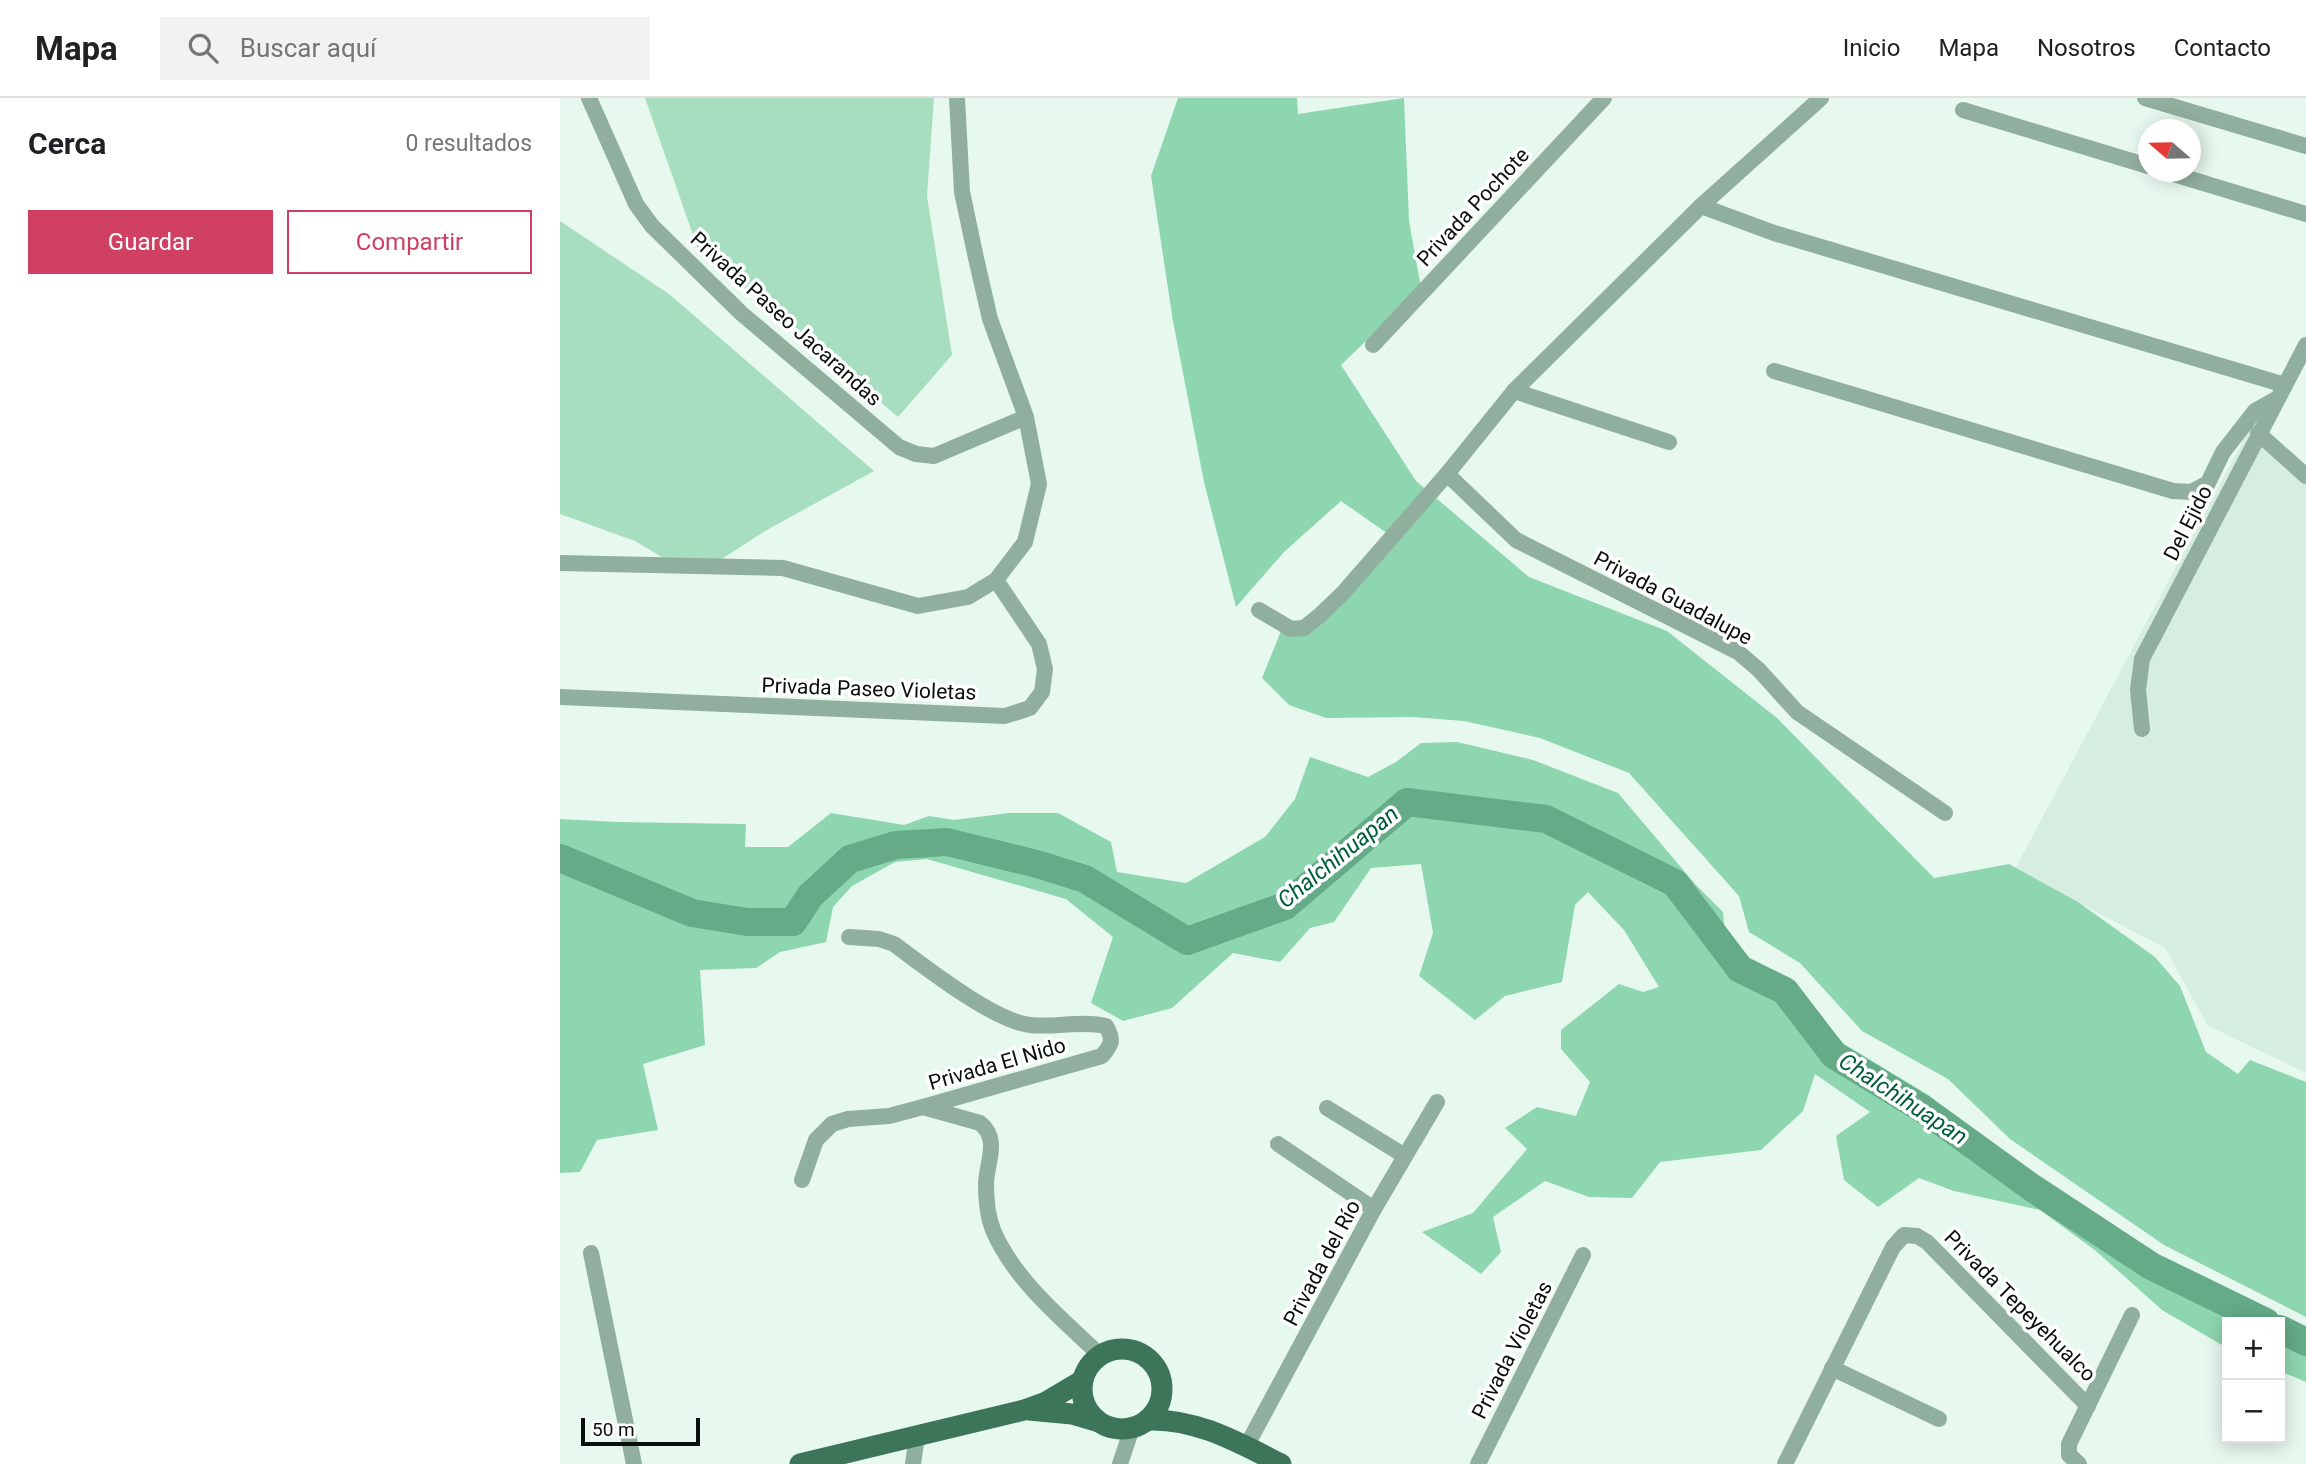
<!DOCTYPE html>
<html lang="es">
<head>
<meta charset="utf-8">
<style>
  :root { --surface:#fff; --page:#f2f2f2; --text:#202124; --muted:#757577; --line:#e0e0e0; --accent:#cf4063 }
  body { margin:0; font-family:Roboto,sans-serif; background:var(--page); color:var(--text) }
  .controls { position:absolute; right:21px; bottom:21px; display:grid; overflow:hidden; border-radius:0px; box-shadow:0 4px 18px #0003 }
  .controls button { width:63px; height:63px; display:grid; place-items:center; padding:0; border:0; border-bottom:2px solid var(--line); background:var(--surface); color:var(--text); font:35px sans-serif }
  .compass { position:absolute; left:1578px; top:21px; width:63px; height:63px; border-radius:50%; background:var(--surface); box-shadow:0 4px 18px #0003; rotate:290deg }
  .scale { position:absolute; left:21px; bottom:18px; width:119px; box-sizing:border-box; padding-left:7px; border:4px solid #090f0c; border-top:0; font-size:19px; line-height:24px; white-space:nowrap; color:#090f0c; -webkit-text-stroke:5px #fff; paint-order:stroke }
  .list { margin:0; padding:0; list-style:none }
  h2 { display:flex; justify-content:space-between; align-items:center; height:91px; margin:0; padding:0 28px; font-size:30px }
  h2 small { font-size:23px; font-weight:400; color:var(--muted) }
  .actions { display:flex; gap:14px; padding:21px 28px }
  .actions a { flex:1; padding:16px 0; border:2px solid var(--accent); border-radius:0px; text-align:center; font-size:24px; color:var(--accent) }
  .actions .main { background:var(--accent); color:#fff }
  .icon { flex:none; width:38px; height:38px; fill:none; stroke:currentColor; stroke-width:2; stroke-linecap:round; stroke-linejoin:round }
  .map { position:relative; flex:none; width:1746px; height:1366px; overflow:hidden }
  header { display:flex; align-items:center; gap:42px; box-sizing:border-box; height:98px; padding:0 35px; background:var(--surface); border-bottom:2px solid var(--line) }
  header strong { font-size:33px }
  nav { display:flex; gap:38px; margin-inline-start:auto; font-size:24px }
  .search { width:490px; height:63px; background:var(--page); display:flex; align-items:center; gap:18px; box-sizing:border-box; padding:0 24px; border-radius:0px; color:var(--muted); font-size:26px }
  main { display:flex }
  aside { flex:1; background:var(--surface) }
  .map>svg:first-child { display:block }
  .built { fill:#d6eee0 }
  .green { fill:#a8dec0 }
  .forest { fill:#8ed6b0 }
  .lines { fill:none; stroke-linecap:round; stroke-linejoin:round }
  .river { stroke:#65ab87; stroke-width:28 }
  .minor { stroke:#91af9e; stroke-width:16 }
  .major { stroke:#3c7559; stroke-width:21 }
  .labels { text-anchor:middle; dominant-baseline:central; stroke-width:7; stroke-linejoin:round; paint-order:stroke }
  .street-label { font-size:21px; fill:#090f0c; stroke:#fff }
  .water-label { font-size:23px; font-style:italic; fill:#005d3b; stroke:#fff }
</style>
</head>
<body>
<header>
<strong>Mapa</strong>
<div class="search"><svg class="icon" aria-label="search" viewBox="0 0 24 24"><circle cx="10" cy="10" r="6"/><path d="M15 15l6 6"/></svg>Buscar aquí</div>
<nav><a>Inicio</a><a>Mapa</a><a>Nosotros</a><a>Contacto</a></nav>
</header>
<main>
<aside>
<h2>Cerca<small>0 resultados</small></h2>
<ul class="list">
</ul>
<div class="actions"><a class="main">Guardar</a><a>Compartir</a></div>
</aside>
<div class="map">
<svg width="1746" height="1366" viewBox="0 0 1746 1366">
  <rect width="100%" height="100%" fill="#e7f8ee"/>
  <polygon class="built" points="1690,330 1746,384 1746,975 1648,928 1605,850 1455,771"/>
  <g class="green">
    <polygon points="85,0 374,0 367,98 392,257 338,319 138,151"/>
    <polygon points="0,123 109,196 314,373 205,433 160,462 110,464 75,443 0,416"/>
  </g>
  <g class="forest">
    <polygon points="618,0 737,0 738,16 844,0 849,123 861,190 781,267 856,383 969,479 1107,533 1217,620 1374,780 1449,766 1518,804 1595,859 1620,888 1646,954 1678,976 1690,962 1746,984 1746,1219 1604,1147 1450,1041 1388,981 1302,933 1240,865 1189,834 1179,798 1069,675 980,640 904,623 853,619 766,620 729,607 702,580 725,523 756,528 831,438 781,403 724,454 676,509 644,384 613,223 591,78"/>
    <polygon points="897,644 973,662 1058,695 1136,787 1163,814 1165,837 1175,855 1196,863 1231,885 1284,946 1370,998 1416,1045 1440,1060 1471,1089 1513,1110 1547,1139 1643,1202 1684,1224 1667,1224 1667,1250 1602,1212 1536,1153 1480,1112 1394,1093 1359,1080 1318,1109 1284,1082 1276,1038 1310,1014 1255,976 1243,1013 1201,1052 1100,1064 1072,1100 1029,1099 985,1083 933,1119 941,1154 921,1176 862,1134 913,1115 967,1051 945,1030 977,1009 1016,1018 1030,984 1001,951 1001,932 1059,886 1083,894 1099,889 1064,832 1028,794 1015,807 1002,884 945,898 915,922 859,878 873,835 861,766 811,770 774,824 750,830 720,864 673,855 612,910 563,923 531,905 553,839 506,801 367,761 335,764 292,788 273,809 266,844 220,854 196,870 140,872 145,947 83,966 98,1032 37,1042 20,1074 0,1075 0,721 57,724 186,726 185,749 228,749 271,715 344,727 369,718 394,722 449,715 498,715 551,744 557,774 626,785 705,739 735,701 750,659 808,679 836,664 861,645"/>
    <polygon points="1720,1242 1746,1251 1746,1284 1720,1273"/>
  </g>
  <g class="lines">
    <g class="river">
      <polyline points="0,760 132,815 187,824 233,824 250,798 290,761 336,747 387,744 477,766 525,781 627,843 725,808 847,704 986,721 1115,785 1180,871 1225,893 1274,957 1366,1013 1471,1089 1591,1168 1706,1224"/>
      <polyline points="1720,1231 1746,1244"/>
    </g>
    <g class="minor">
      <polyline points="29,0 76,106 92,128 181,215 339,349 356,356 374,358 466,319"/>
      <polyline points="1585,0 1746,48"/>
      <polyline points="1403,12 1588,68"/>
      <polyline points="1607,74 1746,116"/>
      <polyline points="1141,108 1214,135 1725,287"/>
      <polyline points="813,247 1044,0"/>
      <polyline points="1214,273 1613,393 1631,394 1648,385 1663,354 1695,313 1718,300"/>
      <polyline points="954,293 1109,344"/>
      <polyline points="1698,335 1746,378"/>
      <polyline points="887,376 956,442 1178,554 1199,572 1237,614 1385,715"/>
      <polyline points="0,465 223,470 358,508 408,499 436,482 465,444 479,386 466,319 430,221 416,160 402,94 397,0"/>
      <polyline points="699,512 731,531 744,530 759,518 783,495 887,376 954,293 1141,108 1261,0"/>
      <polyline points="0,599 445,618 470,610 482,594 485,571 479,546 436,482"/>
      <polyline points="1582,631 1578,592 1582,561 1746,247"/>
      <path d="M363,1009L420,1025C440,1041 427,1064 426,1085C426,1101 427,1117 433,1132C454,1182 502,1221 540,1257"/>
      <polyline points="767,1010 845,1058"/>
      <polyline points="718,1046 814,1111"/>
      <path d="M242,1082L256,1042L272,1026L288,1021L329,1018L363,1009L542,958C552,946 554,942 546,928C520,922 495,930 470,927C434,923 365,869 334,846L319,841L289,839"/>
      <polyline points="31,1155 74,1366"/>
      <polyline points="1272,1270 1379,1321"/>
      <polyline points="686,1349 814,1111 877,1004"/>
      <polyline points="353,1366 357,1338"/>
      <polyline points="560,1366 572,1330"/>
      <polyline points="918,1366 1023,1157"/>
      <polyline points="1225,1366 1333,1149 1344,1137 1357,1138 1367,1144 1528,1308"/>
      <polyline points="1519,1366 1509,1357 1509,1346 1572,1217"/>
    </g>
    <g class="major">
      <circle cx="562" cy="1291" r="40"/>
      <polyline points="469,1312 512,1316 539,1324"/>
      <path d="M588,1322C636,1320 679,1345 721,1366"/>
      <polyline points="240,1366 464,1312 486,1304 523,1282"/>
    </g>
  </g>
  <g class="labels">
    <g class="street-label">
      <text transform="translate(913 109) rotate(-47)">Privada Pochote</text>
      <text transform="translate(226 221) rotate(42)">Privada Paseo Jacarandas</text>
      <text transform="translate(1628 425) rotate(-63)">Del Ejido</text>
      <text transform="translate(1113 500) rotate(28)">Privada Guadalupe</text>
      <text transform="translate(309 591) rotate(2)">Privada Paseo Violetas</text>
      <text transform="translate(437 966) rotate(-16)">Privada El Nido</text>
      <text transform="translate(762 1165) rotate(-62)">Privada del Río</text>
      <text transform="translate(1460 1208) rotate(45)">Privada Tepeyehualco</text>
      <text transform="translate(952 1252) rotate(-63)">Privada Violetas</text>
    </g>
    <g class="water-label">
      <text transform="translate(778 759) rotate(-39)">Chalchihuapan</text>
      <text transform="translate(1343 1001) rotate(33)">Chalchihuapan</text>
    </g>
  </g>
</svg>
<div class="controls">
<button>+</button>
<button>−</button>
</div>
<svg class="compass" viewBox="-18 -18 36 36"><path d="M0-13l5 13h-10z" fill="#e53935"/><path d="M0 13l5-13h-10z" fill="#757577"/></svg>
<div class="scale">50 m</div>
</div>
</main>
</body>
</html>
